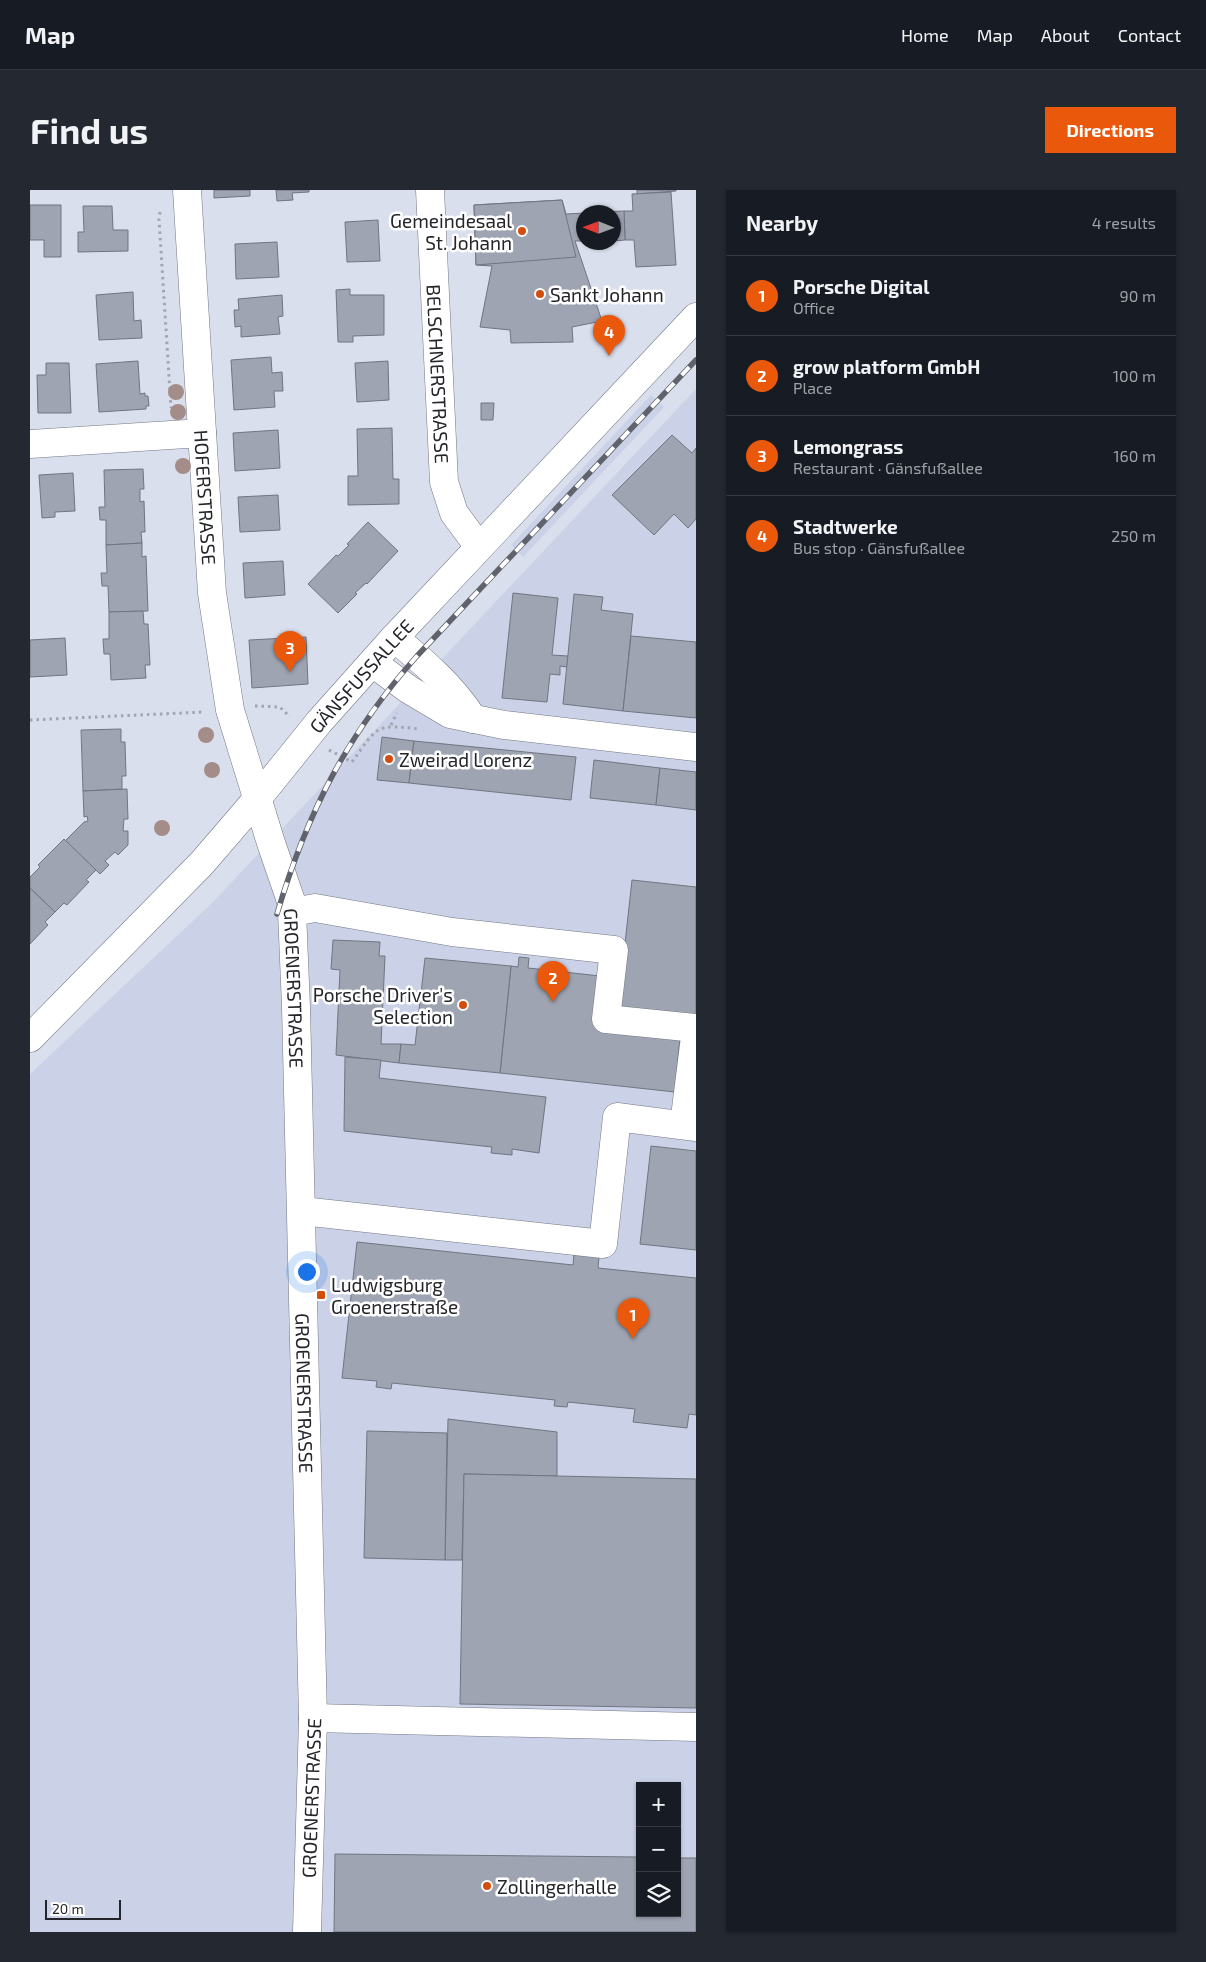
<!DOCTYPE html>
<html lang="en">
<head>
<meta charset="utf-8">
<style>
  :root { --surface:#171b24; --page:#242831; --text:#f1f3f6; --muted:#9ea1a6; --line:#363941; --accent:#ea580c }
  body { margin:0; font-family:"Exo 2",sans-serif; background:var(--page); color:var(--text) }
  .controls { position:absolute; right:15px; bottom:15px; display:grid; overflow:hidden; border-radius:0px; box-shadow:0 1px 4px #0004 }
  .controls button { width:45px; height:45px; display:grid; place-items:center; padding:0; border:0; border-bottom:1px solid var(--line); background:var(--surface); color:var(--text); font:25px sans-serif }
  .compass { position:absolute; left:546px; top:15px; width:45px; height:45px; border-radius:50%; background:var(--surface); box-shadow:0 1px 4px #0004; rotate:271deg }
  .scale { position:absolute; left:15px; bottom:12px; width:76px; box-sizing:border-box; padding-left:5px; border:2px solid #23252a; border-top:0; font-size:14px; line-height:18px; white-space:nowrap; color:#23252a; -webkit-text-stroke:4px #fff; paint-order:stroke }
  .you { position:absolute; left:276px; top:1081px; width:18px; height:18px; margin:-12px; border:4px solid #fff; border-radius:50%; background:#1a73e8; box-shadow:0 0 0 8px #1a73e833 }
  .badge { display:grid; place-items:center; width:32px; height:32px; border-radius:50%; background:var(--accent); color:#fff; font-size:16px; font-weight:700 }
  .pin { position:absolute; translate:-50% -41px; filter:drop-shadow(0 1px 2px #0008) }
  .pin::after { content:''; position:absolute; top:26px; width:18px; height:15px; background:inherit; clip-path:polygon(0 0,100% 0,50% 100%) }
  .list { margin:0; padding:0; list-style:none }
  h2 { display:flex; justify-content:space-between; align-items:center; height:65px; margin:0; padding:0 20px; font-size:21px }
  h2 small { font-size:16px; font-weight:400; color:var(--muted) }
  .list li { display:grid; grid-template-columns:32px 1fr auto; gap:15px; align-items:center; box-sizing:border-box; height:80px; padding:0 20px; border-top:1px solid var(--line) }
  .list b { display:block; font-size:19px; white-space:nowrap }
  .list p { margin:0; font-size:16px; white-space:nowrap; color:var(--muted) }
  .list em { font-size:16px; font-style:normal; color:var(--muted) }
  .icon { flex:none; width:28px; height:28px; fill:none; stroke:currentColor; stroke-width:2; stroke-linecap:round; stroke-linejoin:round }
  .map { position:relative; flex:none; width:666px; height:1742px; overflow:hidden; border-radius:0px }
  header { display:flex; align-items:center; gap:30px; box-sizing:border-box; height:70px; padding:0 25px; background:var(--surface); border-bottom:1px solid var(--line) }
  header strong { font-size:24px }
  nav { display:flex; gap:28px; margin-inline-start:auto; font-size:18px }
  .intro { display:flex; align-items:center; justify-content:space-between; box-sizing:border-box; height:120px; padding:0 30px }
  h1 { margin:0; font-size:35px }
  .button { padding:12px 22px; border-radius:0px; background:var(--accent); color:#fff; font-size:18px; font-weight:700 }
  main { display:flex; gap:30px; padding:0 30px }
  aside { flex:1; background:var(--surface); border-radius:0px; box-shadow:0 1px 4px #0004 }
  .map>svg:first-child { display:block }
  .built { fill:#cbd2e7; fill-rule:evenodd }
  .building { fill:#9ea4b1; stroke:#717582 }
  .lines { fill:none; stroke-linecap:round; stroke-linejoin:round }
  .minor-casing { stroke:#727784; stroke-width:29 }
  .path { stroke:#a1a5b1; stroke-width:3; stroke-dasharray:2.5 4; stroke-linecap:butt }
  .minor { stroke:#fff; stroke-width:28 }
  .rail-casing { stroke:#60636b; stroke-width:5.5 }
  .rail { stroke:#fff; stroke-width:4; stroke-dasharray:11; stroke-linecap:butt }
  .tree { fill:#a48c89 }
  .poi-dot { fill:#d34e0c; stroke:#fff; stroke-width:2 }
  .labels { text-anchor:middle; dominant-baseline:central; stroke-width:5; stroke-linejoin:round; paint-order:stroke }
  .poi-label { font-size:19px; fill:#23252a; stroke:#fff; text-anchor:start }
  .street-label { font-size:19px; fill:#23252a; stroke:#fff }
</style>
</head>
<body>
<header>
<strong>Map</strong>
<nav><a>Home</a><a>Map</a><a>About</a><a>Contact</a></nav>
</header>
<div class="intro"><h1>Find us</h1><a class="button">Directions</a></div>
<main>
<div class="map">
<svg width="666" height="1742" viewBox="0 0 666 1742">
  <rect width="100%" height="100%" fill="#dadfee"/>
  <g class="built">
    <path d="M666,199V1742H0V884L182,713ZM610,1596H647V1723H610Z"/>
    <polygon points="621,205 634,217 493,367 481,355"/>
  </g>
  <g class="building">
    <polygon points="184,0 220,0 220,6 184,8"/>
    <polygon points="246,0 279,0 279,2 262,3 263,10 247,11"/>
    <polygon points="607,0 646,0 646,1 607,4"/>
    <polygon points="641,2 646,75 606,77 604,50 595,50 594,21 603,21 602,4"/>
    <polygon points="532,10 536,24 554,23 554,51 545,51 572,131 542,137 543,152 481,153 480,140 450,137 462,76 446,75 444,15"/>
    <polygon points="532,10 546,67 446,75 444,15"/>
    <polygon points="0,15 31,15 31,67 14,67 14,50 0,50"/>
    <polygon points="53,16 82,16 83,40 98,40 98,61 48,62 48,42 54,42"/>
    <polygon points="594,21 595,50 584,51 584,22 568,22"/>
    <polygon points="348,30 350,71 317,72 315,32"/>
    <polygon points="247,52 249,87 206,89 205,54"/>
    <polygon points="320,99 320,105 354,105 354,145 323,146 323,152 308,152 306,100"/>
    <polygon points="103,102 104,131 111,130 112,148 69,150 66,105"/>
    <polygon points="252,105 253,126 248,127 250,144 211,147 211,136 205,137 204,120 209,120 208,109"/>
    <polygon points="241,167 242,183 252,182 253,201 244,201 245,217 204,220 201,170"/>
    <polygon points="108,171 110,204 115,203 115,206 118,206 119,216 116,216 116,219 69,222 66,174"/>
    <polygon points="358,171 359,210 327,212 325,173"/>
    <polygon points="16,173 39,173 41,223 8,223 7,185 16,185"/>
    <polygon points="451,213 464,213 463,230 451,230"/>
    <polygon points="362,238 363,289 369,289 369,314 318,315 318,286 328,286 327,239"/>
    <polygon points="248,240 250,278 205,281 203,243"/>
    <polygon points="642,245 662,263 666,258 666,329 658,338 644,324 624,345 582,305"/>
    <polygon points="113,279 114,299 110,299 110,312 114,311 115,342 111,342 112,353 76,355 76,330 70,330 69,317 75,317 74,280"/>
    <polygon points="43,283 45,321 25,322 25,327 12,328 9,285"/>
    <polygon points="248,305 250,340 210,342 208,307"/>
    <polygon points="338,332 368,361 337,394 336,393 325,403 327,404 308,423 278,394 306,365 308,366 319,355 317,354"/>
    <polygon points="112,353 112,367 116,366 118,421 79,422 78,396 72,396 71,383 77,383 76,355"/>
    <polygon points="253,371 255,405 215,408 213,373"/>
    <polygon points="483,403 528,408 522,465 538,466 537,477 530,476 530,485 520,484 517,512 472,508"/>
    <polygon points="544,404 573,407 571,420 603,424 593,521 533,514"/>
    <polygon points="113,421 114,434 118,434 120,475 115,475 116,488 81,490 80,464 74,464 73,449 79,449 79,422"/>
    <polygon points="601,446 666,452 666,528 593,521"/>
    <polygon points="276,447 278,494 222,498 219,450"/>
    <polygon points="35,448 37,485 0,487 0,450"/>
    <polygon points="91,539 91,552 95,552 96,586 92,586 92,599 53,601 51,540"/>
    <polygon points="352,547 384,551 379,593 347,590"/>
    <polygon points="384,551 546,567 541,610 379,593"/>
    <polygon points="564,570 630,578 626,615 560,608"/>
    <polygon points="630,578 666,582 666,620 626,615"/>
    <polygon points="97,599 98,629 94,629 93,641 98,641 98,655 88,665 85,662 75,671 79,675 70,684 35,651 54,632 58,631 57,626 54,627 53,601"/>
    <polygon points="34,649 66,680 56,690 59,692 37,715 34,713 25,722 0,698 0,687 10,677 8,675"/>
    <polygon points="602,690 666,697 666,826 588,817"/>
    <polygon points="0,698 25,722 15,732 18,735 0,754"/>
    <polygon points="303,750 350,752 349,766 355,766 351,854 371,854 369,873 306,865 310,780 301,779"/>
    <polygon points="489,767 499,768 498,778 570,786 565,838 650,847 645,902 470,883 481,776 488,777"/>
    <polygon points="395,768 481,776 470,883 369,873 371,854 385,855"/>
    <polygon points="315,867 351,870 349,888 516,907 509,963 482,959 482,965 461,963 462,957 314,941"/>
    <polygon points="621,956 666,961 666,1060 610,1054"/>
    <polygon points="327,1052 543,1075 544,1064 569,1067 568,1078 666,1088 666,1225 659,1224 657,1238 603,1232 605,1219 538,1212 537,1217 524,1216 525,1210 362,1193 361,1199 346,1197 347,1191 312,1188"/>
    <polygon points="418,1229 527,1242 527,1286 434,1284 432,1370 415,1370"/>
    <polygon points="337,1241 417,1243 415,1370 334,1368"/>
    <polygon points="434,1284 666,1289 666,1518 430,1514"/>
    <polygon points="305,1664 610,1667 610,1723 647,1723 647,1668 666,1668 666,1742 304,1742"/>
  </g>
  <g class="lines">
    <defs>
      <g id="minor">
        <path id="s1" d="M157,0L182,403L200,520L241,653L261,711L262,722L266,817L283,1528L277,1742"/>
        <path id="s2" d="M400,0L414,292L424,323L449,357"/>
        <polyline points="0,254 172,243"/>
        <path d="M364,448C393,471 423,497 443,529"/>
        <polyline points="343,473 378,499 420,524 474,535 666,557"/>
        <polyline points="262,722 285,718 422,742 584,760 576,829 666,838"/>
        <path id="s3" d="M0,848L172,673L227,609L289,532L364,448L666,127"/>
        <polyline points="654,935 666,839"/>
        <polyline points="272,1021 573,1054 587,927 666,937"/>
        <polyline points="283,1528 666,1537"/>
      </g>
    </defs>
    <use href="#minor" class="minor-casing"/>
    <g class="path">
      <polyline points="130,22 129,29 141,218"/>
      <polyline points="225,516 250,517 260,527"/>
      <polyline points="0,530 174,522"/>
      <polyline points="361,535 367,523"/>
      <path d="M299,560L322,572C348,536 344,534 390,539"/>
    </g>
    <use href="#minor" class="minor"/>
    <defs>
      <path id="rail" d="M247,724C277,623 316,546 387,466L666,170"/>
    </defs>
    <use href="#rail" class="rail-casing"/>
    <use href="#rail" class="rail"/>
  </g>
  <g class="tree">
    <circle cx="146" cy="202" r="8"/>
    <circle cx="148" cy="222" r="8"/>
    <circle cx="153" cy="276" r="8"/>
    <circle cx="176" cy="545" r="8"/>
    <circle cx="182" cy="580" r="8"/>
    <circle cx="132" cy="638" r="8"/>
  </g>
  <g class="poi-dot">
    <circle cx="492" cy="41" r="5"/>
    <circle cx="510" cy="104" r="5"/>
    <circle cx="359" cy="569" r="5"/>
    <circle cx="433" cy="815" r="5"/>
    <rect x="286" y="1100" width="10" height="10" rx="2.5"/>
    <circle cx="457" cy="1696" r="5"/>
  </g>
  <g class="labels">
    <g class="poi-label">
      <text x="482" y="30" text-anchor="end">Gemeindesaal<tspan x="482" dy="22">St. Johann</tspan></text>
      <text x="520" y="104">Sankt Johann</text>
      <text x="369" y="569">Zweirad Lorenz</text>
      <text x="423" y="804" text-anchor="end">Porsche Driver's<tspan x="423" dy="22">Selection</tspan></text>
      <text x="301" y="1094">Ludwigsburg<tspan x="301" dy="22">Groenerstraße</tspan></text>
      <text x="467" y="1696">Zollingerhalle</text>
    </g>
    <g class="street-label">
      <text stroke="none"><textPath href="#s2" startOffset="184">BELSCHNERSTRASSE</textPath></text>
      <text stroke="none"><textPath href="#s1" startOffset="308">HOFERSTRASSE</textPath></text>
      <text stroke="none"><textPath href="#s3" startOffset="491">GÄNSFUSSALLEE</textPath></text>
      <text stroke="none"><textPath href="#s1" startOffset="810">GROENERSTRASSE</textPath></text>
      <text stroke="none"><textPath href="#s1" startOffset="1215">GROENERSTRASSE</textPath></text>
      <text transform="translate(281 1608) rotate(-88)">GROENERSTRASSE</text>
    </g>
  </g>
</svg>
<div class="controls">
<button>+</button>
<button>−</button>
<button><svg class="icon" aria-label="layers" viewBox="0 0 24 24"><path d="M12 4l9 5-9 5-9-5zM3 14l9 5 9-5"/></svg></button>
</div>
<svg class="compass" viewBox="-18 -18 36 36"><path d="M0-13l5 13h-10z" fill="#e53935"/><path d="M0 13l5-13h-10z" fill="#9ea1a6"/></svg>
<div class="scale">20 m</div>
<div class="you"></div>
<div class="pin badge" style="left:603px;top:1149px">1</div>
<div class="pin badge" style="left:523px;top:812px">2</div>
<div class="pin badge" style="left:260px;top:482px">3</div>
<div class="pin badge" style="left:579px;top:166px">4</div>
</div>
<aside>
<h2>Nearby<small>4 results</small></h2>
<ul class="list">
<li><span class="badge">1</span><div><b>Porsche Digital</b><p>Office</p></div><em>90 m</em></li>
<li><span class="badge">2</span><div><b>grow platform GmbH</b><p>Place</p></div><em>100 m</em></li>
<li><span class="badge">3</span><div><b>Lemongrass</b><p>Restaurant · Gänsfußallee</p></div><em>160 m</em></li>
<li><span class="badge">4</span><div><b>Stadtwerke</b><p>Bus stop · Gänsfußallee</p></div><em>250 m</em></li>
</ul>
</aside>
</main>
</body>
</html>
